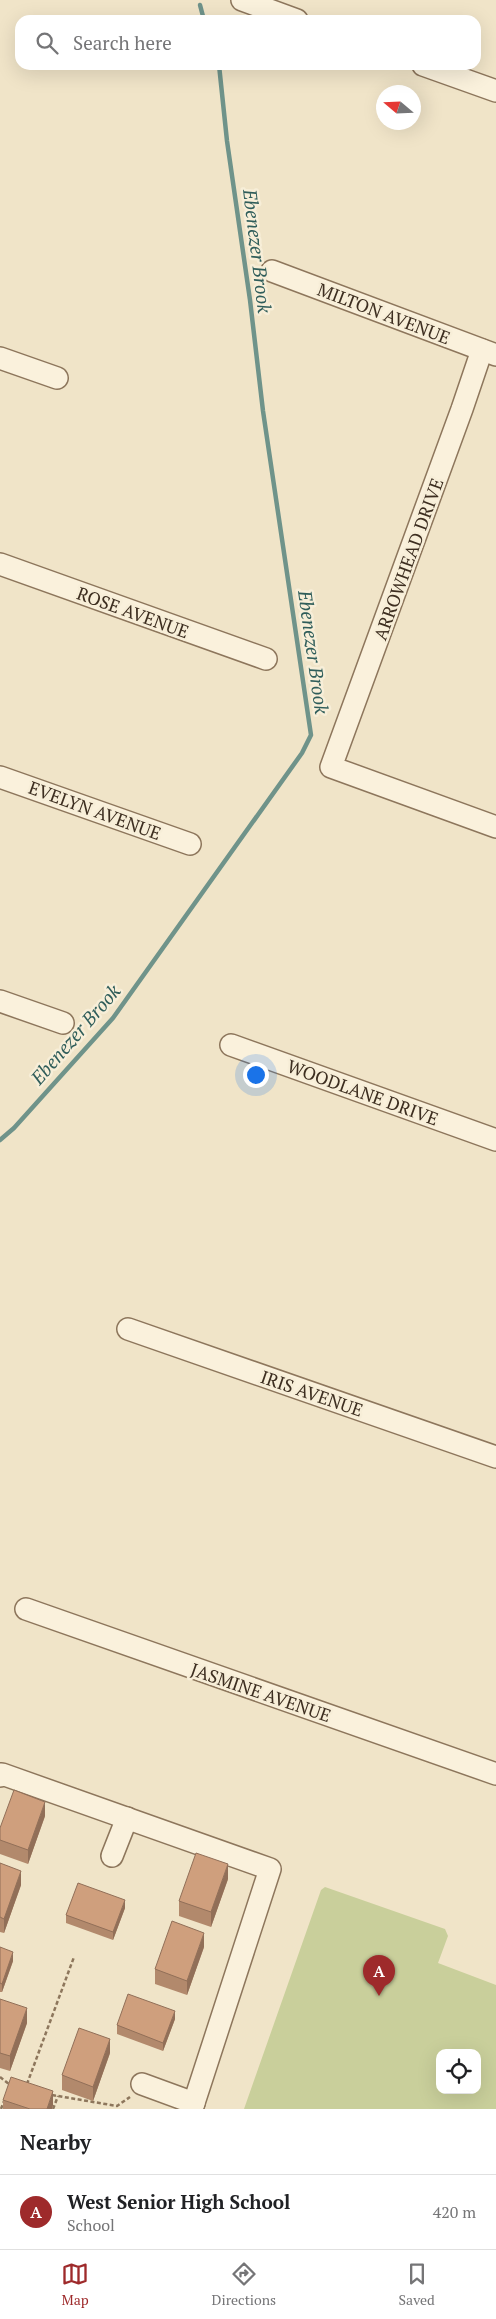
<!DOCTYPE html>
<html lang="en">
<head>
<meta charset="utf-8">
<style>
  :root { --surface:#fff; --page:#f6f6f6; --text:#202124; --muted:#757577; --line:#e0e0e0; --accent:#9e2a2b }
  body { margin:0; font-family:"PT Serif",serif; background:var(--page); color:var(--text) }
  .controls { position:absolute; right:15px; bottom:15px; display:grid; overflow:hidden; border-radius:10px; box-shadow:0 5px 20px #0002 }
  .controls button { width:45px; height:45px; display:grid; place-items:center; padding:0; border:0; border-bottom:1px solid var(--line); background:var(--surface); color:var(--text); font:25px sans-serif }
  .compass { position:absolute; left:376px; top:85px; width:45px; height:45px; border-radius:50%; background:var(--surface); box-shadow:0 5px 20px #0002; rotate:289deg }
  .you { position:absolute; left:255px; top:1074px; width:18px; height:18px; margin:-12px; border:4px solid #fff; border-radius:50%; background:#1a73e8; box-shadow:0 0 0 8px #1a73e833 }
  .badge { display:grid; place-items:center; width:32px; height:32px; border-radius:50%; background:var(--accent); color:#fff; font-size:16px; font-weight:700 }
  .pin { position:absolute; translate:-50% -41px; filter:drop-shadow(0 1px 2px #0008) }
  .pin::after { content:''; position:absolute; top:26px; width:18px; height:15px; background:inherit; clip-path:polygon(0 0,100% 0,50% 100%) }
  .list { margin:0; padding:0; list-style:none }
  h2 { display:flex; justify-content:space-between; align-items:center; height:65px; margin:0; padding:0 20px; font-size:21px }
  h2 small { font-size:16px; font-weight:400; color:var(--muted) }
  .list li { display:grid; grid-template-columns:32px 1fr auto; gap:15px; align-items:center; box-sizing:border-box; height:75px; padding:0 20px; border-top:1px solid var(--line) }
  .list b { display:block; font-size:19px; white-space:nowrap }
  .list p { margin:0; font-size:16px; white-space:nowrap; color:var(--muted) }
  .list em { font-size:16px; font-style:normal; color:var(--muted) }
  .icon { flex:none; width:28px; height:28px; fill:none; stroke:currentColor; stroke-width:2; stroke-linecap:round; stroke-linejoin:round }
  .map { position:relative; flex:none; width:496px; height:2109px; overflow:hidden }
  .search { position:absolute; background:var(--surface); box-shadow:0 5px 20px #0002; left:15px; right:15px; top:15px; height:55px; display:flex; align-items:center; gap:12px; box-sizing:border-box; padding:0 18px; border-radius:15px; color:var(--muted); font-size:19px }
  .sheet { height:140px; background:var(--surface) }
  nav { display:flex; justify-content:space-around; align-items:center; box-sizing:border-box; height:70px; border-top:1px solid var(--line); background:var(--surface); font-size:14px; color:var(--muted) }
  nav a { display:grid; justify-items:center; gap:2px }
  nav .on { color:var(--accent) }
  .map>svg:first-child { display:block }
  .green { fill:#c9cf9b; fill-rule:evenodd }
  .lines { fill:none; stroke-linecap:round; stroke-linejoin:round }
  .stream { stroke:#6f938a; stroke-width:4.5 }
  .minor-casing { stroke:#8d765c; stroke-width:24 }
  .path { stroke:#8d765c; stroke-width:2.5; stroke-dasharray:4 2.5; stroke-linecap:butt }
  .minor { stroke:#faf1dc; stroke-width:21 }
  .wall { fill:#b2896c }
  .shaded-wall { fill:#916f58 }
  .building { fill:#cf9f7d; stroke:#916f58 }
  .labels { text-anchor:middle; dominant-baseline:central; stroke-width:5; stroke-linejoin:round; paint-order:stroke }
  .street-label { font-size:18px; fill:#3d2e20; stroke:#f7eed8 }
  .water-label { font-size:19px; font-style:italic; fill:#2f5d5a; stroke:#f7eed8 }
</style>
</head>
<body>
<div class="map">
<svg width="496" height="2109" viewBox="0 0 496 2109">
  <rect width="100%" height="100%" fill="#f0e4c8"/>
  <path class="green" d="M325,1887L445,1929L448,1936L438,1963L496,1985V2109H244L321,1890ZM440,2053H477V2090H440Z"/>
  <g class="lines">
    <g class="stream">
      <polyline points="200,5 204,20"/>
      <polyline points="0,1140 14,1128 113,1018 302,753 311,735 263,411 250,300 227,141 219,65"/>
    </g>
    <defs>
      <g id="minor">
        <polyline points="242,0 297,20"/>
        <polyline points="423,65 496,91"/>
        <polyline points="272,271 496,355"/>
        <polyline points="482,350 462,409 331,767 496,827"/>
        <polyline points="0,358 57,378"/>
        <polyline points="0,564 266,659"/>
        <polyline points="0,777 190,844"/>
        <polyline points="0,1001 63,1023"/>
        <polyline points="231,1045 496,1140"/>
        <polyline points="128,1329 496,1457"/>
        <polyline points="26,1609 496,1774"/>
        <polyline points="0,1776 2,1774 270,1869 192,2109"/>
        <polyline points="112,1856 127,1818"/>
        <polyline points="142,2084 194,2103"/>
      </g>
    </defs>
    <use href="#minor" class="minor-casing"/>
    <g class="path">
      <polyline points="0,2077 9,2084"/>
      <polyline points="27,2084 74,1957"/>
      <polyline points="52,2095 117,2106 130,2097"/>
      <polyline points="1,2109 4,2101"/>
      <polyline points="53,2109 58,2096"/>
    </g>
    <use href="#minor" class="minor"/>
  </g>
  <g class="wall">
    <polygon points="45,1816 28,1864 0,1854 0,1828"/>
    <polygon points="0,1863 21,1885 4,1933 0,1932"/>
    <polygon points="228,1879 211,1927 179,1916 179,1901"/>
    <polygon points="125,1908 113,1940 66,1923 66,1915"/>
    <polygon points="0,1947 13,1961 2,1992 0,1992"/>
    <polygon points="204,1947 187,1995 155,1984 155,1969"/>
    <polygon points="0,1999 27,2023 10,2071 0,2068"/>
    <polygon points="175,2019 163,2051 117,2034 117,2025"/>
    <polygon points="110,2053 93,2101 62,2090 62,2075"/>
    <polygon points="3,2100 53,2105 52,2109 3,2109"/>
  </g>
  <g class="shaded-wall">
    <polygon points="45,1802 45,1816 28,1864 28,1850"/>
    <polygon points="228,1864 228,1879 211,1927 211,1912"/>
    <polygon points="21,1871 21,1885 4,1933 4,1919"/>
    <polygon points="125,1900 125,1908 113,1940 113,1932"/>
    <polygon points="204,1933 204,1947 187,1995 187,1981"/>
    <polygon points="13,1952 13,1961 2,1992 2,1984"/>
    <polygon points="27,2008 27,2023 10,2071 10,2056"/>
    <polygon points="175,2011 175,2019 163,2051 163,2043"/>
    <polygon points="110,2039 110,2053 93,2101 93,2087"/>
    <polygon points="53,2091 53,2105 52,2109 47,2109"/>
  </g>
  <g class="building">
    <polygon points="14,1790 45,1802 28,1850 0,1840 0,1828"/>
    <polygon points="196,1853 228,1864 211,1912 179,1901"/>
    <polygon points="0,1863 21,1871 4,1919 0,1917"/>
    <polygon points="78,1883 125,1900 113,1932 66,1915"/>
    <polygon points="172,1921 204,1933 187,1981 155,1969"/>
    <polygon points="0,1947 13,1952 2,1984 0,1983"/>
    <polygon points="128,1994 175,2011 163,2043 117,2025"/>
    <polygon points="0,1999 27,2008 10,2056 0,2053"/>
    <polygon points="79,2028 110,2039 93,2087 62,2075"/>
    <polygon points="11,2077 53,2091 47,2109 30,2109 3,2100"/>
  </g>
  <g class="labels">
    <g class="street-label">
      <text transform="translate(384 313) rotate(21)">MILTON AVENUE</text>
      <text transform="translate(408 559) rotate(-70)">ARROWHEAD DRIVE</text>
      <text transform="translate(133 612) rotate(20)">ROSE AVENUE</text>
      <text transform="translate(95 810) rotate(20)">EVELYN AVENUE</text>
      <text transform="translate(363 1092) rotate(20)">WOODLANE DRIVE</text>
      <text transform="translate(312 1393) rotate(19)">IRIS AVENUE</text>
      <text transform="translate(261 1692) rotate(19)">JASMINE AVENUE</text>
    </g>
    <g class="water-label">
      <text transform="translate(258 251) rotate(83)">Ebenezer Brook</text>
      <text transform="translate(314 652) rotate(82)">Ebenezer Brook</text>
      <text transform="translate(75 1034) rotate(-49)">Ebenezer Brook</text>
    </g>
  </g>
</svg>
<div class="controls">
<button><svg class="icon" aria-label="locate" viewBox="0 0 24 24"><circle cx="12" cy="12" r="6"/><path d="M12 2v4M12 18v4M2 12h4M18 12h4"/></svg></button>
</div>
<svg class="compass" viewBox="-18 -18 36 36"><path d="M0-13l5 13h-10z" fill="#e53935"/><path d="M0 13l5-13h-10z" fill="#757577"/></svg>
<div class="you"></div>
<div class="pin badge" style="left:379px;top:1996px">A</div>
<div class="search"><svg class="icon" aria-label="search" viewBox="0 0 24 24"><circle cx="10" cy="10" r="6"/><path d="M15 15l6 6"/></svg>Search here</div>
</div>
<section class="sheet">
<h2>Nearby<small></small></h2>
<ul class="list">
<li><span class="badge">A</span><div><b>West Senior High School</b><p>School</p></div><em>420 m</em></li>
</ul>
</section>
<nav>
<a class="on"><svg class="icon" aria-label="map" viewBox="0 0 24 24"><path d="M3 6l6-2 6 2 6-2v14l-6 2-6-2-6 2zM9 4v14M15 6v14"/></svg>Map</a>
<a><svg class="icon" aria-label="directions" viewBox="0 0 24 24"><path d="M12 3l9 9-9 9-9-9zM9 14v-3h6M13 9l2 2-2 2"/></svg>Directions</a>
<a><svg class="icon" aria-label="saved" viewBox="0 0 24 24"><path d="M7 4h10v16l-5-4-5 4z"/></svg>Saved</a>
</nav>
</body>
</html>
